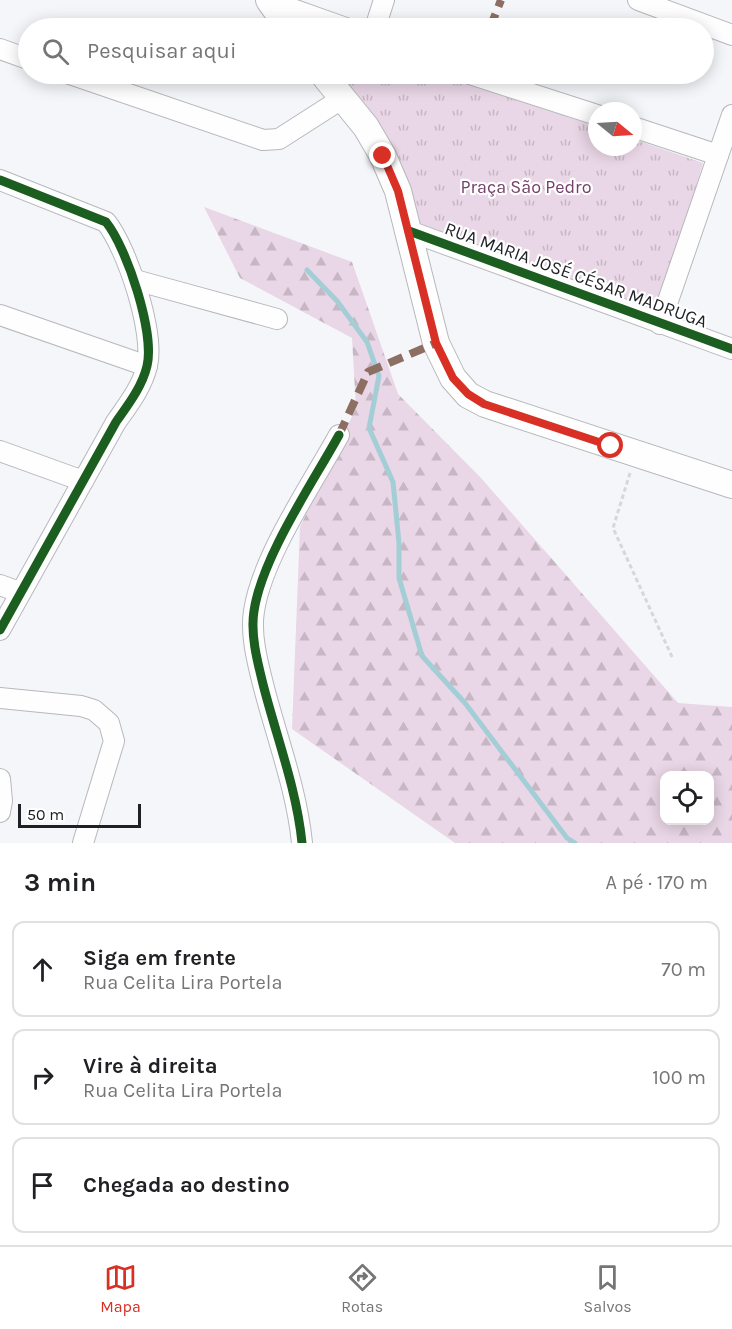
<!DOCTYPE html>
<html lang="pt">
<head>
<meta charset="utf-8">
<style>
  :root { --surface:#fff; --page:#f2f2f2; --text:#202124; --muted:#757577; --line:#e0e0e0; --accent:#d93025 }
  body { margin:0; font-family:Karla,sans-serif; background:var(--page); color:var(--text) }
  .controls { position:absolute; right:18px; bottom:18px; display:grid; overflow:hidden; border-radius:12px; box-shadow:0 3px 15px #0003 }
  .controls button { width:54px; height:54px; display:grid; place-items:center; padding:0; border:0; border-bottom:2px solid var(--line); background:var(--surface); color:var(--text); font:30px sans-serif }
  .compass { position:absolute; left:588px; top:102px; width:54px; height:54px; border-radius:50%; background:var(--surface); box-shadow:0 3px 15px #0003; rotate:108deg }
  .scale { position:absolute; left:18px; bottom:15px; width:123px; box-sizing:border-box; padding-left:6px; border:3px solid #1e2025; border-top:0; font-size:16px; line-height:21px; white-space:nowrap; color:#1e2025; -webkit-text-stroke:4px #fff; paint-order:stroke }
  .stop { position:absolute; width:18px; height:18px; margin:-14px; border:4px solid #d93025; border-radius:50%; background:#fff }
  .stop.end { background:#d93025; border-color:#fff; box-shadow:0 2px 6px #0008 }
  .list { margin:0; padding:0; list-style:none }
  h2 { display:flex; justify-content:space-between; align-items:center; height:78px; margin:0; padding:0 24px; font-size:26px }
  h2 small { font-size:20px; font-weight:400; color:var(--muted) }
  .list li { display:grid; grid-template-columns:39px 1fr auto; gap:18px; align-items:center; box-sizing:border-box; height:96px; margin:0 12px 12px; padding:0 12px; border:2px solid var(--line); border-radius:12px }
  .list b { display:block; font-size:22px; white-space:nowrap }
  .list p { margin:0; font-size:20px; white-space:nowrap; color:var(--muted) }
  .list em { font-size:20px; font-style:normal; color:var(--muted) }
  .icon { flex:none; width:33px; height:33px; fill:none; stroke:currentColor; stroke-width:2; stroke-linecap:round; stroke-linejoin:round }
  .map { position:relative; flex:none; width:732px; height:843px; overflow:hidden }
  .search { position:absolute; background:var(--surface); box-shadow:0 3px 15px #0003; left:18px; right:18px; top:18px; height:66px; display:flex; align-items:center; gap:15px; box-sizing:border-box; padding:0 21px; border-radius:33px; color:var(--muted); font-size:22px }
  .sheet { height:402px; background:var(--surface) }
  nav { display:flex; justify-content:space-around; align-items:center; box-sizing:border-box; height:84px; border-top:2px solid var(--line); background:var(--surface); font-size:16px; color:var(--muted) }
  nav a { display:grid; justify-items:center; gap:3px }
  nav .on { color:var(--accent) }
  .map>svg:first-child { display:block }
  .forest { fill:url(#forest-firs); fill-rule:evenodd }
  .park { fill:url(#park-tufts) }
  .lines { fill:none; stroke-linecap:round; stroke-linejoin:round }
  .stream { stroke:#a3ced6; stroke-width:5 }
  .minor-casing { stroke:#b7b8bc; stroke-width:22 }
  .major-casing { stroke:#b7b8bc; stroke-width:28 }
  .path { stroke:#d6d7d8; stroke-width:3; stroke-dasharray:4.5 3; stroke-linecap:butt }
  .minor { stroke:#fefefe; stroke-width:20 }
  .major { stroke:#fefefe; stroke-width:26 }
  .quiet { stroke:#8d6e63; stroke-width:8; stroke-dasharray:15 8; stroke-linecap:butt }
  .cycleway-casing { stroke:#fff; stroke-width:13 }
  .cycleway { stroke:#1b5e20; stroke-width:9 }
  .route { stroke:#d93025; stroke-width:8 }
  .labels { text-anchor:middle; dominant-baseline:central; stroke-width:4.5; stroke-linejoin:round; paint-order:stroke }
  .park-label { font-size:18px; fill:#75406b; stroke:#fff }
  .street-label { font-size:18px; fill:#1e2025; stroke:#fff }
</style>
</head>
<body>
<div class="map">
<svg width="732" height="843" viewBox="0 0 732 843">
  <defs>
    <pattern id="forest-firs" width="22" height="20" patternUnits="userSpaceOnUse" patternTransform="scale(1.5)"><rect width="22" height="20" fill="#e9d6e6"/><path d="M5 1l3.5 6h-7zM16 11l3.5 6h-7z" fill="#c7b7c5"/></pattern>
    <pattern id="park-tufts" width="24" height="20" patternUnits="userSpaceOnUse" patternTransform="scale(1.5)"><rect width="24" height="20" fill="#e9d6e6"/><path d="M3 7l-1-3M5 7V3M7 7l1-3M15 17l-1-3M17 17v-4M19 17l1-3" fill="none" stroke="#c7b7c5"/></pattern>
  </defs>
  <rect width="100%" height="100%" fill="#f5f6fa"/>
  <path class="forest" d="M204,207L352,262L398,394L481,478L678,703L732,707V843H455L292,729L300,527L356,408L352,338L240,278ZM664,776H710V820H664Z"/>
  <polygon class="park" points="341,74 441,74 597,127 597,147 633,147 633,139 703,163 656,321 423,234 379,132"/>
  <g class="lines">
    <polyline class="stream" points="307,270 337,301 367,342 379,376 369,428 393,482 399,543 399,578 422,656 465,703 567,838 575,843"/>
    <defs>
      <g id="minor">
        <polyline points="267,0 346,28"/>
        <polyline points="638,0 732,35"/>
        <polyline points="375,28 384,0"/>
        <polyline points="0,49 28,59"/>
        <polyline points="70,74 263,140 279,139 343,98"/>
        <polyline points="470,74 597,115"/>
        <polyline points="633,127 718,155"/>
        <path d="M0,180L106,222C127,248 155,333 147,366C142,387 128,405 116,422L0,630"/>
        <polyline points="409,231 732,349"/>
        <polyline points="135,280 277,319"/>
        <polyline points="0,315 147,366"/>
        <polyline points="660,324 732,115"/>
        <polyline points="0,451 83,481"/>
        <polyline points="0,585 19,592"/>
        <polyline points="0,698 81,706 94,710 109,723 114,741 83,843"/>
        <polyline points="0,779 2,801 0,812"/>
        <path d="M302,843C297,791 277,738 264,688C258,664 250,635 254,611C262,557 312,484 339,435"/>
      </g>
      <g id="major">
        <polyline points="269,0 289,28"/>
        <polyline points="323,74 366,127 383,156 398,191 436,343 453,378 468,395 485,404 732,485"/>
      </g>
    </defs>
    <use href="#minor" class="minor-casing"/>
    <use href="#major" class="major-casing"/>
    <polyline class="path" points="630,473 613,528 673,659"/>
    <use href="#minor" class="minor"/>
    <use href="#major" class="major"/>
    <g class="quiet">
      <polyline points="490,28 501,0"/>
      <polyline points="339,435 368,372 436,343"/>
    </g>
    <defs>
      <g id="cycleway">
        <path d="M0,180L106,222C127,248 155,333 147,366C142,387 128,405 116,422L0,630"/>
        <polyline points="409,231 732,349"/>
        <path d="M302,843C297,791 277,738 264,688C258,664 250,635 254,611C262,557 312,484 339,435"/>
      </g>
    </defs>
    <use href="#cycleway" class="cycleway-casing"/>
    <use href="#cycleway" class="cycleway"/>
  </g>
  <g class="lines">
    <polyline class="route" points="383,156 398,191 436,343 453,378 468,394 484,404 611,446"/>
  </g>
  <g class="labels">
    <g class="park-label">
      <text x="526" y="187">Praça São Pedro</text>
    </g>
    <g class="street-label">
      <text transform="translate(576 275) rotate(20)">RUA MARIA JOSÉ CÉSAR MADRUGA</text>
    </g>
  </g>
</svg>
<div class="controls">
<button><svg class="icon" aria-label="locate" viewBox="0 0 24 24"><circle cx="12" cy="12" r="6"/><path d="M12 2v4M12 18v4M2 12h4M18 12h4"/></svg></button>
</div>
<svg class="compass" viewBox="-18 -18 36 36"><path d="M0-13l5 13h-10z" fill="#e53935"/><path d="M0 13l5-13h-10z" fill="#757577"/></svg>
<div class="scale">50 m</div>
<div class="stop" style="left:611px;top:446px"></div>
<div class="stop end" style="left:383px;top:156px"></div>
<div class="search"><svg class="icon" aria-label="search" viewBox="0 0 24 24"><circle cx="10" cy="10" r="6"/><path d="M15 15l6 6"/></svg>Pesquisar aqui</div>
</div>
<section class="sheet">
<h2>3 min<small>A pé · 170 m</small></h2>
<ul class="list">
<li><svg class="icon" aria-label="ahead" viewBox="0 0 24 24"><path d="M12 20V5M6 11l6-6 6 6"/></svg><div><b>Siga em frente</b><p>Rua Celita Lira Portela</p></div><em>70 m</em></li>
<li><svg class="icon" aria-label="right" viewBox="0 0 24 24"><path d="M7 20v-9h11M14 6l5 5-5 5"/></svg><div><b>Vire à direita</b><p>Rua Celita Lira Portela</p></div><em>100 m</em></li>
<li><svg class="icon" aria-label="arrive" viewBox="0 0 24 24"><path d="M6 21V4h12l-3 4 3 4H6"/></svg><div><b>Chegada ao destino</b></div></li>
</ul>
</section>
<nav>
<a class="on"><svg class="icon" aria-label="map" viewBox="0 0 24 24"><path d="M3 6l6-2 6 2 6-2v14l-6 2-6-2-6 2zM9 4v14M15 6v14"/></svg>Mapa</a>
<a><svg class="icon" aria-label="directions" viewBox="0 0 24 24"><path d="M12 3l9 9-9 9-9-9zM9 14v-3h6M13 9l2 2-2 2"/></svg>Rotas</a>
<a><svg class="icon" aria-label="saved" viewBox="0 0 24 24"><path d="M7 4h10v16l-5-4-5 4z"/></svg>Salvos</a>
</nav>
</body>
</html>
